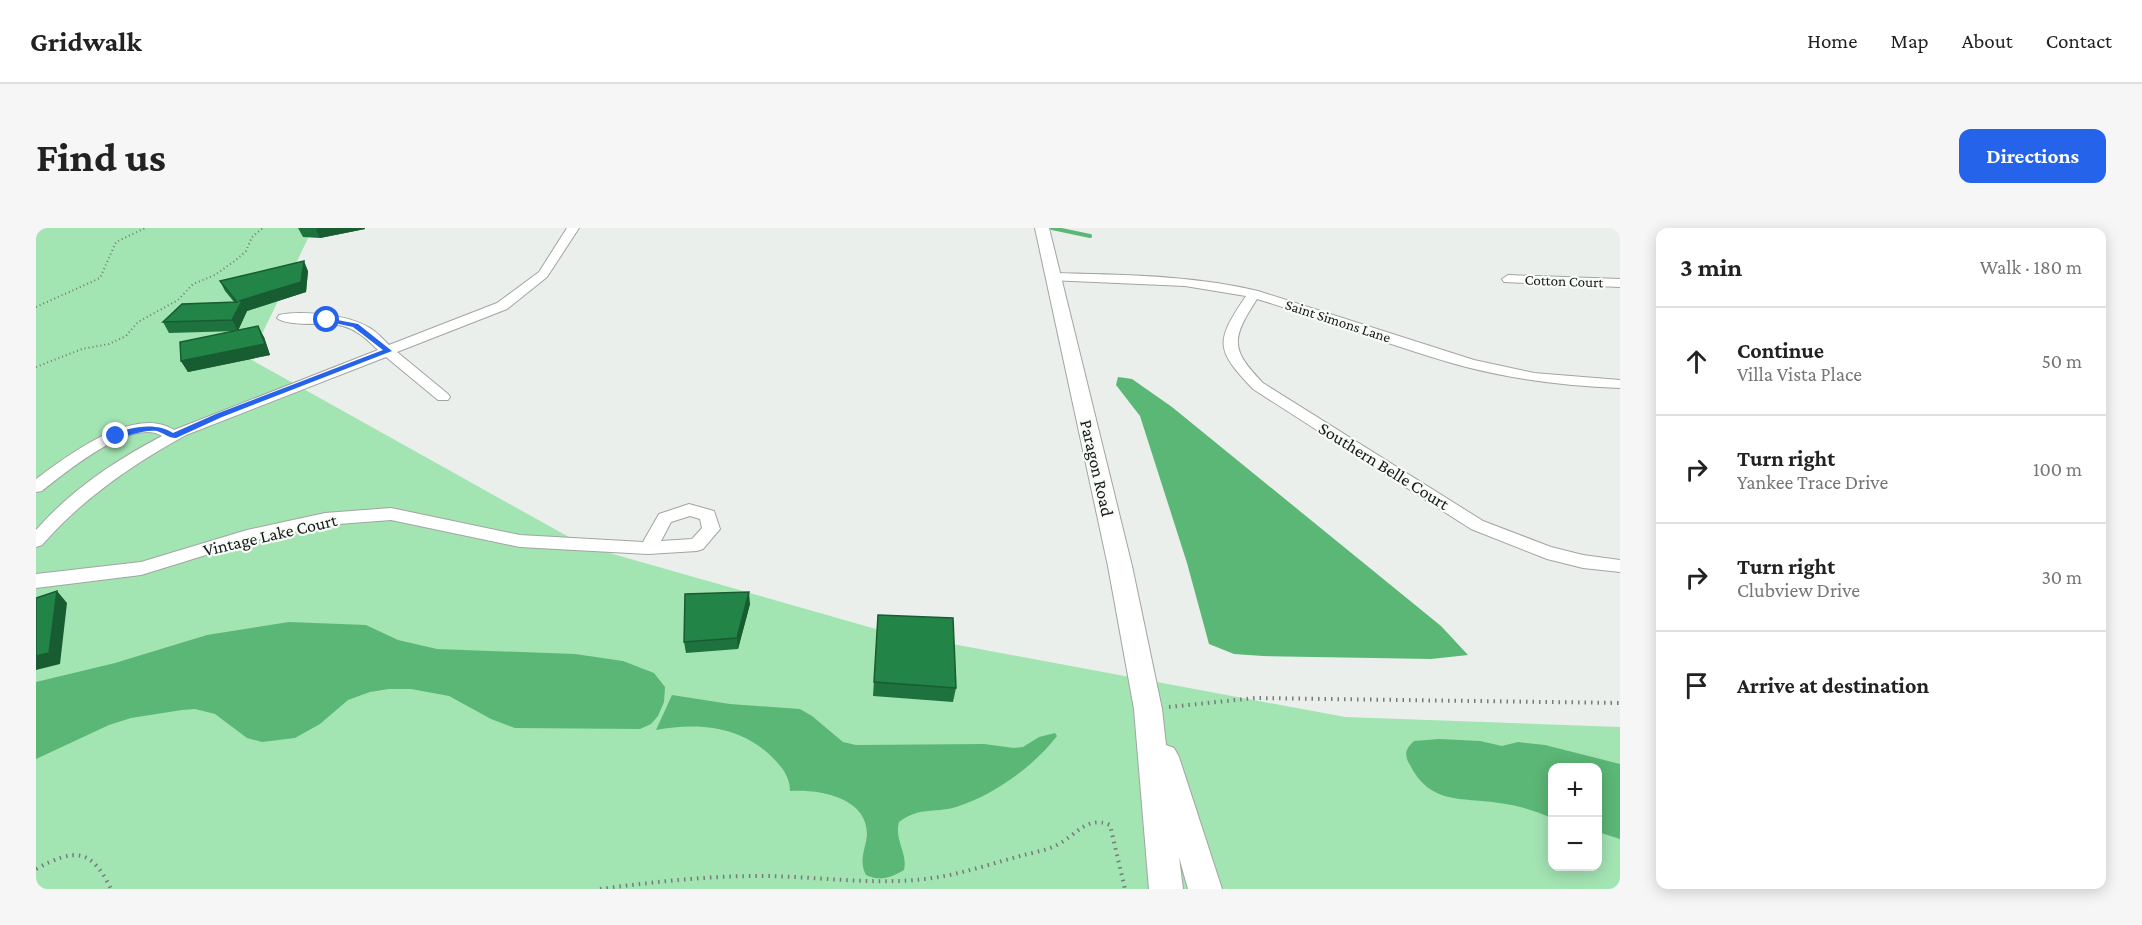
<!DOCTYPE html>
<html lang="en">
<head>
<meta charset="utf-8">
<style>
  :root { --surface:#fff; --page:#f6f6f6; --text:#222; --muted:#767676; --line:#e0e0e0; --accent:#2563eb }
  body { margin:0; font-family:"Crimson Pro",serif; background:var(--page); color:var(--text) }
  .controls { position:absolute; right:18px; bottom:18px; display:grid; overflow:hidden; border-radius:12px; box-shadow:0 3px 15px #0003 }
  .controls button { width:54px; height:54px; display:grid; place-items:center; padding:0; border:0; border-bottom:2px solid var(--line); background:var(--surface); color:var(--text); font:30px sans-serif }
  .stop { position:absolute; width:18px; height:18px; margin:-14px; border:4px solid #2563eb; border-radius:50%; background:#fff }
  .stop.end { background:#2563eb; border-color:#fff; box-shadow:0 2px 6px #0008 }
  .list { margin:0; padding:0; list-style:none }
  h2 { display:flex; justify-content:space-between; align-items:center; height:78px; margin:0; padding:0 24px; font-size:26px }
  h2 small { font-size:20px; font-weight:400; color:var(--muted) }
  .list li { display:grid; grid-template-columns:39px 1fr auto; gap:18px; align-items:center; box-sizing:border-box; height:108px; padding:0 24px; border-top:2px solid var(--line) }
  .list b { display:block; font-size:22px; white-space:nowrap }
  .list p { margin:0; font-size:20px; white-space:nowrap; color:var(--muted) }
  .list em { font-size:20px; font-style:normal; color:var(--muted) }
  .icon { flex:none; width:33px; height:33px; fill:none; stroke:currentColor; stroke-width:2; stroke-linecap:round; stroke-linejoin:round }
  .map { position:relative; flex:none; width:1584px; height:661px; overflow:hidden; border-radius:12px }
  header { display:flex; align-items:center; gap:36px; box-sizing:border-box; height:84px; padding:0 30px; background:var(--surface); border-bottom:2px solid var(--line) }
  header strong { font-size:28px }
  nav { display:flex; gap:33px; margin-inline-start:auto; font-size:21px }
  .intro { display:flex; align-items:center; justify-content:space-between; box-sizing:border-box; height:144px; padding:0 36px }
  h1 { margin:0; font-size:42px }
  .button { padding:15px 27px; border-radius:12px; background:var(--accent); color:#fff; font-size:21px; font-weight:700 }
  main { display:flex; gap:36px; padding:0 36px }
  aside { flex:1; background:var(--surface); border-radius:12px; box-shadow:0 3px 15px #0003 }
  .map>svg:first-child { display:block }
  .green { fill:#a3e4b3; fill-rule:evenodd }
  .water { fill:#5bb776 }
  .lines { fill:none; stroke-linecap:round; stroke-linejoin:round }
  .stream { stroke:#5bb776; stroke-width:4 }
  .minor-casing { stroke:#a1a5a1; stroke-width:2 }
  .tertiary-casing { stroke:#a1a5a1; stroke-width:2 }
  .path-far1 { stroke:#787a78; stroke-width:2; stroke-dasharray:1 3; stroke-linecap:butt }
  .path { stroke:#787a78; stroke-width:4; stroke-dasharray:1.5 5; stroke-linecap:butt }
  .minor { fill:#fff; fill-rule:evenodd }
  .tertiary { fill:#fff; fill-rule:evenodd }
  .wall { fill:#1e723e }
  .shaded-wall { fill:#185c32 }
  .building { fill:#238448; stroke:#185c32; stroke-width:1.5 }
  .route { fill:#2563eb }
  .labels { text-anchor:middle; dominant-baseline:central; stroke-width:4.5; stroke-linejoin:round; paint-order:stroke }
  .far-street-label { font-size:15px; fill:#171817; stroke:#f7fcf8 }
  .street-label { font-size:18px; fill:#171817; stroke:#f7fcf8 }
</style>
</head>
<body>
<header>
<strong>Gridwalk</strong>
<nav><a>Home</a><a>Map</a><a>About</a><a>Contact</a></nav>
</header>
<div class="intro"><h1>Find us</h1><a class="button">Directions</a></div>
<main>
<div class="map">
<svg width="1584" height="661" viewBox="0 0 1584 661">
  <rect width="100%" height="100%" fill="#eaefeb"/>
  <path class="green" d="M0,0H277L214,131L549,318L847,403L1309,489L1584,499V661H0ZM1516,540H1562V638H1516Z"/>
  <g class="water">
    <polygon points="1082,149 1096,151 1136,179 1405,398 1432,427 1395,431 1227,428 1198,426 1173,416 1151,335 1104,188 1080,157"/>
    <polygon points="253,394 330,397 362,412 401,421 539,426 587,433 618,445 629,459 628,474 622,488 615,496 604,501 479,500 455,491 413,468 375,461 353,461 334,464 312,472 284,496 259,510 226,514 211,510 179,486 159,481 146,482 95,490 73,497 0,531 0,454 79,435 171,407"/>
    <path d="M636,467L694,476L764,481L776,488L807,514L820,517L948,516L978,520L987,519L1003,509L1019,505L1021,508C997,539 958,567 920,579C896,586 885,578 863,594C858,612 872,625 868,642C856,649 844,654 830,647C822,632 830,621 831,606C831,569 782,561 754,563C754,550 747,540 738,531C706,498 663,494 620,502Z"/>
    <path d="M1403,511L1444,513L1466,518L1482,514L1509,517L1584,536V611L1562,604V540H1516V590C1499,583 1482,577 1463,575C1425,569 1394,577 1374,537C1368,527 1369,521 1378,513Z"/>
  </g>
  <g class="lines">
    <polyline class="stream" points="1016,0 1054,8"/>
    <defs>
      <g id="minor">
        <path d="M531,0H543L511,49L471,81L361,124L412,166L414,169L412,172H402L350,129L150,207C96,237 47,270 6,317L0,319V302C35,262 80,232 126,208C96,189 29,245 6,263L0,264V251C31,228 99,176 138,202L342,122C331,112 322,102 307,98C291,94 251,99 241,90L243,87C265,82 313,87 332,99C340,103 347,111 353,117L461,75L503,44Z"/>
        <path d="M1017,45C1086,47 1155,47 1222,63L1438,132L1498,145L1584,152V160C1532,158 1481,152 1430,139C1359,120 1291,92 1221,71C1195,111 1194,121 1227,155L1447,293L1515,319L1547,327L1584,332V344L1547,340L1511,331L1435,301L1217,161C1179,121 1179,114 1210,68L1149,58L1013,52V46Z"/>
        <polygon points="1472,47 1584,51 1584,59 1468,54 1466,51"/>
        <path d="M653,276L678,283L684,301L667,321L661,323L612,326L484,319L355,292L289,297L212,314L105,347L0,360V346L105,334L211,302L289,285L355,280L484,307L607,314L623,286ZM654,288L664,291L666,300L656,311L625,313L635,294Z"/>
      </g>
      <polygon id="tertiary" points="999,0 1013,0 1096,338 1126,481 1130,517 1138,520 1143,529 1186,661 1152,661 1143,629 1147,661 1113,661 1098,481 1072,338"/>
    </defs>
    <use href="#minor" class="minor-casing"/>
    <use href="#tertiary" class="tertiary-casing"/>
    <g class="path-far1">
      <polyline points="0,79 64,50 80,14 109,0"/>
      <polyline points="0,139 46,121 73,116 90,108 102,94 142,72 157,56 179,47 200,32 210,23 216,9 227,0"/>
    </g>
    <g class="path">
      <polyline points="1133,479 1219,470 1584,475"/>
      <path d="M0,641C39,620 55,620 75,661"/>
      <path d="M564,661C617,654 670,648 723,648C788,648 854,661 918,646C940,641 962,634 984,628C995,625 1008,623 1019,618C1040,608 1050,587 1074,597L1089,661"/>
    </g>
    <use href="#minor" class="minor"/>
    <use href="#tertiary" class="tertiary"/>
  </g>
  <g class="wall">
    <polygon points="262,0 329,0 329,1 284,10 267,9"/>
    <polygon points="272,43 270,64 211,83 202,102 228,109 234,127 152,144 145,133 202,103 133,105 127,94 198,74 189,63 184,53"/>
    <polygon points="714,376 702,421 650,425 648,414"/>
    <polygon points="842,387 920,460 917,474 837,468"/>
  </g>
  <g class="shaded-wall">
    <polygon points="283,0 329,0 329,1 284,10 280,1"/>
    <polygon points="268,33 272,43 270,64 211,83 202,103 196,92 203,73"/>
    <polygon points="222,98 228,109 234,127 152,144 145,133"/>
    <polygon points="21,363 31,375 24,436 0,442 0,428"/>
    <polygon points="713,364 714,376 702,421 701,410"/>
  </g>
  <g class="building">
    <polygon points="268,33 265,54 203,73 206,73 196,92 127,94 146,76 201,74 184,53"/>
    <polygon points="222,98 229,116 145,133 144,114"/>
    <polygon points="21,363 13,425 0,428 0,370"/>
    <polygon points="713,364 701,410 648,414 649,366"/>
    <polygon points="842,387 917,390 920,460 838,454"/>
  </g>
  <path class="route" d="M291,90L322,96L356,123L186,189L140,210C132,210 128,205 121,203C108,201 93,208 80,211L76,208C93,198 121,194 137,205L180,186L347,122L317,99L289,93Z"/>
  <g class="labels">
    <g class="far-street-label">
      <text transform="translate(1528 53) rotate(2)">Cotton Court</text>
      <text transform="translate(1302 93) rotate(18)">Saint Simons Lane</text>
    </g>
    <g class="street-label">
      <text transform="translate(1348 238) rotate(32)">Southern Belle Court</text>
      <text transform="translate(1061 240) rotate(77)">Paragon Road</text>
      <text transform="translate(234 307) rotate(-13)">Vintage Lake Court</text>
    </g>
  </g>
</svg>
<div class="controls">
<button>+</button>
<button>−</button>
</div>
<div class="stop" style="left:291px;top:92px"></div>
<div class="stop end" style="left:80px;top:208px"></div>
</div>
<aside>
<h2>3 min<small>Walk · 180 m</small></h2>
<ul class="list">
<li><svg class="icon" aria-label="ahead" viewBox="0 0 24 24"><path d="M12 20V5M6 11l6-6 6 6"/></svg><div><b>Continue</b><p>Villa Vista Place</p></div><em>50 m</em></li>
<li><svg class="icon" aria-label="right" viewBox="0 0 24 24"><path d="M7 20v-9h11M14 6l5 5-5 5"/></svg><div><b>Turn right</b><p>Yankee Trace Drive</p></div><em>100 m</em></li>
<li><svg class="icon" aria-label="right" viewBox="0 0 24 24"><path d="M7 20v-9h11M14 6l5 5-5 5"/></svg><div><b>Turn right</b><p>Clubview Drive</p></div><em>30 m</em></li>
<li><svg class="icon" aria-label="arrive" viewBox="0 0 24 24"><path d="M6 21V4h12l-3 4 3 4H6"/></svg><div><b>Arrive at destination</b></div></li>
</ul>
</aside>
</main>
</body>
</html>
